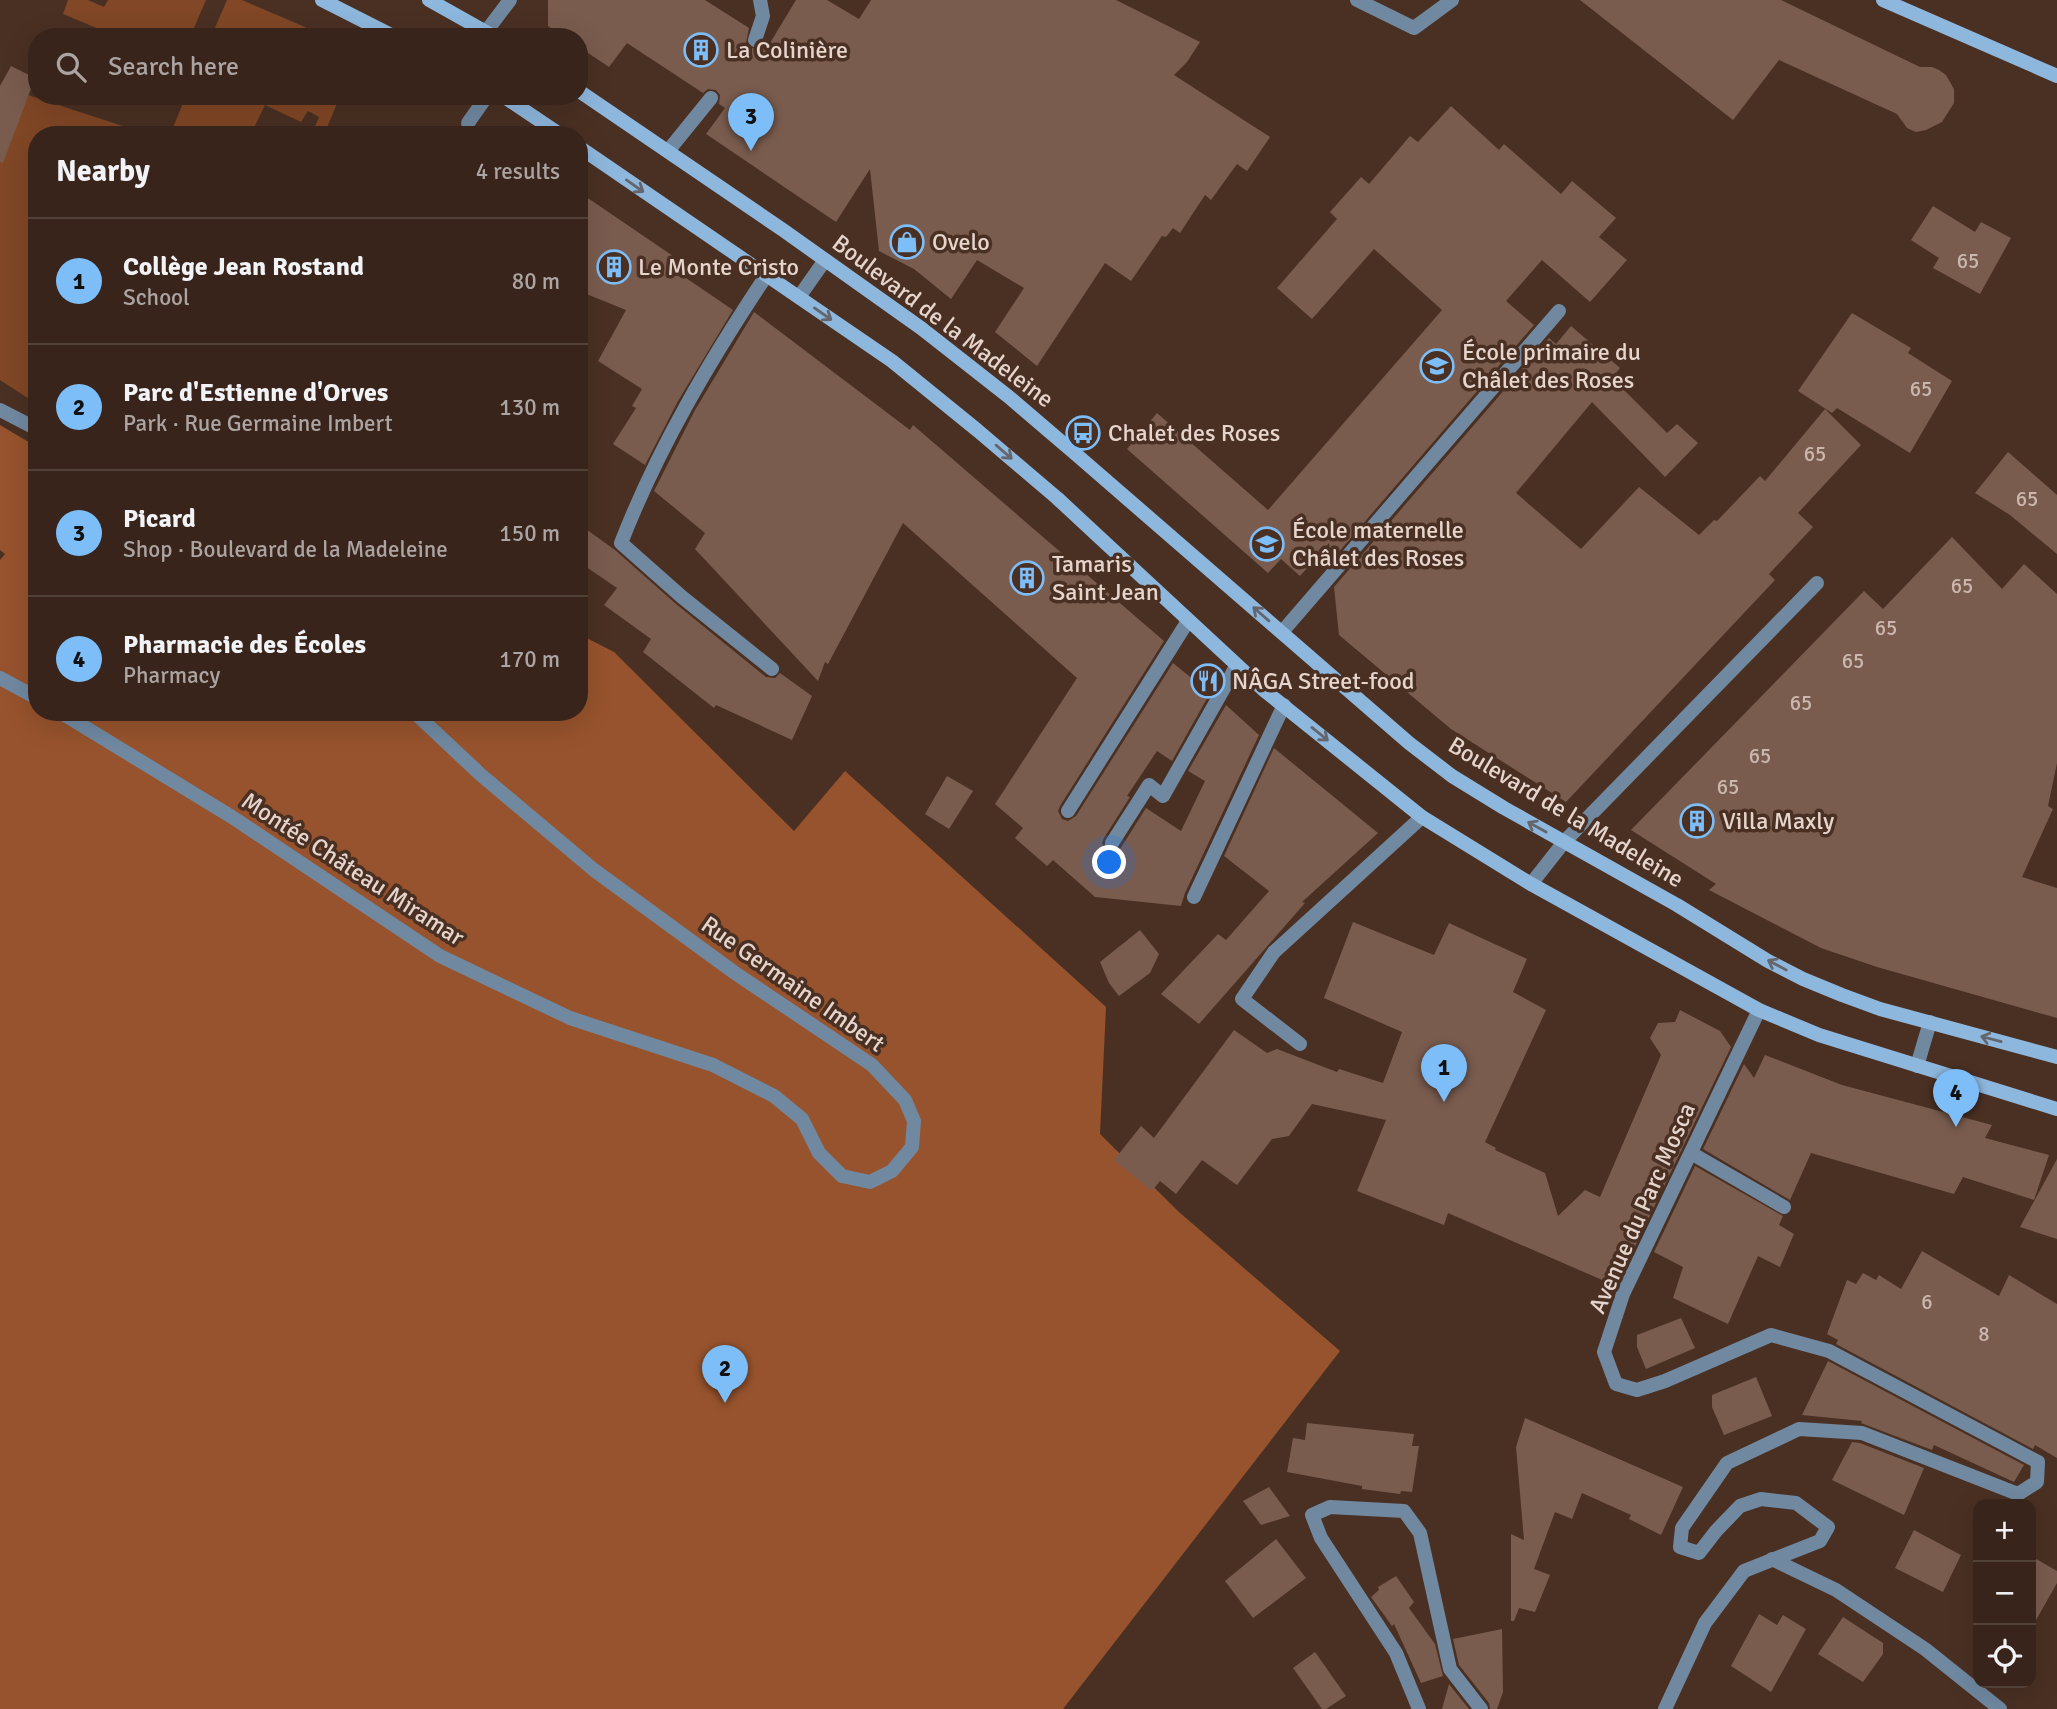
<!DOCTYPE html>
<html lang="en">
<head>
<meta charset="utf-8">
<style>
  :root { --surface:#38241a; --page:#433027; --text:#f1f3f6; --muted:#aba4a2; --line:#524139; --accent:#7dbef9 }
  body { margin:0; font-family:Signika,sans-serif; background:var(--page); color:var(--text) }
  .controls { position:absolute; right:21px; bottom:21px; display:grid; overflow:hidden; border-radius:14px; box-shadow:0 7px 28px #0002 }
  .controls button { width:63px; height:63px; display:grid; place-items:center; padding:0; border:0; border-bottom:2px solid var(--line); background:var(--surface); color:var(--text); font:35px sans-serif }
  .you { position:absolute; left:1110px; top:863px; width:24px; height:24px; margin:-18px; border:5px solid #fff; border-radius:50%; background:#1a73e8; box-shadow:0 0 0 10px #1a73e833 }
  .badge { display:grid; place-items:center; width:46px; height:46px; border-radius:50%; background:var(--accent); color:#111; font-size:23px; font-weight:700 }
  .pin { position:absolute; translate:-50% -58px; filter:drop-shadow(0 2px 4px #0008) }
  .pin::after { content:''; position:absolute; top:37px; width:24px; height:21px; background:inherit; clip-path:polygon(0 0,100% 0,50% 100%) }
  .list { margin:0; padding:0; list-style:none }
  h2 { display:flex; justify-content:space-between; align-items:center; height:91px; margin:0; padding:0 28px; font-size:30px }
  h2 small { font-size:23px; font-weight:400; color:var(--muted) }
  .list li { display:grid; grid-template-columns:46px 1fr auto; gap:21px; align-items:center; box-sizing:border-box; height:126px; padding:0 28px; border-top:2px solid var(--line) }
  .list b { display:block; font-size:26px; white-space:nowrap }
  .list p { margin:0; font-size:23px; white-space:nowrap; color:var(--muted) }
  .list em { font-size:23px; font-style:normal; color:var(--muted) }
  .icon { flex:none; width:38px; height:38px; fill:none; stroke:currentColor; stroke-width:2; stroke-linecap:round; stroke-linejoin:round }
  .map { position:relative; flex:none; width:2057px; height:1709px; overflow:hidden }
  .search { position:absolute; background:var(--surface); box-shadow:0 7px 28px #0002; left:28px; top:28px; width:560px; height:77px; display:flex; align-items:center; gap:18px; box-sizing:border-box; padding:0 24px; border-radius:28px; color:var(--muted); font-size:26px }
  .panel { position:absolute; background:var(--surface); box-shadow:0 7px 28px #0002; left:28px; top:126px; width:560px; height:595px; border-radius:28px }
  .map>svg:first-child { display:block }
  .green { fill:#814726 }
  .forest { fill:#97532d }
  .building { fill:#795c4e }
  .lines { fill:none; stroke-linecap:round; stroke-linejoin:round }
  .lane { stroke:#7089a1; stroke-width:14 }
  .street { stroke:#7089a1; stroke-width:14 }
  .secondary { stroke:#8eb7dd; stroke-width:14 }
  .oneway { stroke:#65666d }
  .labels { text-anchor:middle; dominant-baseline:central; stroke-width:7; stroke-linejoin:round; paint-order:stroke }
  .number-label { font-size:21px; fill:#cbb7ad }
  .poi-label { font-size:24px; fill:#e6d5cd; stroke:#4a3023; text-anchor:start }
  .street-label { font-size:24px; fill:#e6d5cd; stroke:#4a3023 }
</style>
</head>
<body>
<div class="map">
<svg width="2057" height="1709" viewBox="0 0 2057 1709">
  <rect width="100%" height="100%" fill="#4a3023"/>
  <g class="green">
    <polygon points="68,0 88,0 104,7 108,0 206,0 190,37 118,37 63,14"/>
    <polygon points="227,0 242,0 305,27 310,37 211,37"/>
    <polygon points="28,95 147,134 37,135 37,404 0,380 0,158"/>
    <polygon points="186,96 340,96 324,135 311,135 319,117 308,111 301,122 265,105 252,132 257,135 170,135"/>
  </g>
  <polygon class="forest" points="0,425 37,447 37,712 579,712 579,634 614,652 794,831 845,771 1106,1007 1100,1134 1179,1212 1340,1351 1063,1709 0,1709 0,560 5,554 0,550"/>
  <g class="building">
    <polygon points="548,0 705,0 749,28 746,43 748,47 756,49 762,47 765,39 770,43 796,0 827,0 859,19 871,0 1116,0 1200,42 1187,62 1174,75 1270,137 1247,171 1237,164 1211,200 1205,195 1180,233 1173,228 1166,237 1162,236 1131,281 1105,263 1037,366 995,332 1024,288 977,260 951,299 914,269 879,251 870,169 836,222 706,134 725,108 719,104 720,95 716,90 708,89 703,93 627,43 609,67 579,47 579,37 564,37 548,26"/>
    <polygon points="1580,0 1781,0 1920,67 1932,67 1939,70 1946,75 1954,89 1954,103 1942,122 1926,130 1916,132 1907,128 1897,114 1779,60 1733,120"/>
    <polygon points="11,66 35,78 3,163 0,162 0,86"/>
    <polygon points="1451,106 1499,150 1504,144 1561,194 1572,181 1616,218 1599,237 1627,260 1590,302 1542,260 1506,301 1534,325 1331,561 1329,543 1300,576 1281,559 1268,573 1127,449 1157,413 1268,510 1442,310 1374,249 1312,319 1277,288 1337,219 1330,212 1361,177 1369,184 1410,136 1418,142"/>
    <polygon points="579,192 692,269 686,278 733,310 678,401 645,465 613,444 636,408 632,406 642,389 598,361 626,310 579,291"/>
    <polygon points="1933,206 1975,232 1981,222 2011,238 1980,294 1933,268 1939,258 1911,240"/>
    <polygon points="754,312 910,430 913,425 1164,641 1060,806 1058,811 1062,819 1068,821 1076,816 1173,663 1210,693 1172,761 1157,751 1127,796 1130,797 1104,838 1102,843 1106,851 1112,853 1120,849 1146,808 1181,831 1205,781 1188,771 1226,705 1259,735 1185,893 1181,906 1095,897 1053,860 1047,866 1015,838 1023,828 995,804 1077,678 903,523 828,664 825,662 818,681 695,549 705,533 654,491 695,410"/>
    <polygon points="1852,313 1911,348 1908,353 1952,381 1910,453 1837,408 1832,413 1798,391"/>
    <polygon points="1571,326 1620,368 1612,378 1667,433 1677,424 1698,443 1665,477 1592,402 1516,493 1581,549 1639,487 1699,535 1714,520 1717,521 1760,476 1765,481 1825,409 1861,445 1798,513 1813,527 1769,574 1775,580 1566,802 1451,729 1339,635 1334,587 1549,338 1556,344"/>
    <polygon points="2008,452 2057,495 2057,554 2010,515 1975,493"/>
    <polygon points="579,524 615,550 676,604 766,677 775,678 780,673 812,696 792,740 716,705 714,708 643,652 651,639 604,605 617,588 579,562"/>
    <polygon points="1952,537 2002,589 2024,564 2057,594 2057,763 2048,806 2053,809 2022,877 2057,888 2057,1018 1877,967 1821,948 1709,890 1716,884 1631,830 1864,591 1883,609"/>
    <polygon points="1274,748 1378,833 1302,902 1305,903 1199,1024 1161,994 1218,934 1226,940 1269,891 1224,856"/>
    <polygon points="947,776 973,791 949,829 925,814"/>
    <polygon points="1353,922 1434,955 1449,923 1527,959 1513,992 1546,1010 1485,1142 1496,1148 1495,1150 1545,1173 1558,1216 1585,1190 1600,1197 1661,1055 1650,1038 1658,1023 1675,1022 1680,1010 1720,1031 1731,1047 1616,1286 1448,1213 1444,1225 1357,1191 1386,1120 1312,1104 1289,1136 1272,1139 1237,1185 1202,1160 1176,1194 1160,1181 1152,1191 1114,1160 1141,1126 1154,1138 1234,1030 1267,1053 1277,1049 1337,1072 1339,1069 1383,1083 1402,1032 1324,998"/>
    <polygon points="1140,930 1159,954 1150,973 1119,996 1109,983 1100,962"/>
    <polygon points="1765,1055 1842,1085 1992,1125 1985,1138 2049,1155 2034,1200 1963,1177 1954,1194 1811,1153 1790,1200 1703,1149 1744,1064 1754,1078"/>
    <polygon points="2057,1159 2057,1239 2020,1227"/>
    <polygon points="1695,1166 1783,1216 1779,1225 1794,1234 1780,1267 1758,1256 1728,1324 1673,1298 1683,1267 1654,1252"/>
    <polygon points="1922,1251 1999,1296 2009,1275 2057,1304 2057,1458 2035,1445 2033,1449 1836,1344 1838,1340 1827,1334 1847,1280 1856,1284 1863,1273 1876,1280 1879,1275 1901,1289"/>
    <polygon points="1681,1318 1695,1348 1646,1369 1637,1347 1637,1335"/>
    <polygon points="1828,1361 2024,1465 2014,1482 1934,1445 1932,1450 1861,1423 1862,1421 1802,1415"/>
    <polygon points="1756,1377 1772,1416 1724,1435 1712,1407 1712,1395"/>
    <polygon points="1525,1418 1683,1487 1661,1535 1629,1519 1631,1515 1582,1493 1572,1519 1555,1512 1534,1569 1550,1575 1535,1612 1519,1608 1514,1621 1511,1621 1511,1534 1524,1540 1516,1447"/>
    <polygon points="1307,1423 1414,1434 1412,1446 1419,1446 1412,1492 1401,1491 1400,1494 1362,1489 1362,1486 1287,1472 1293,1438 1305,1440"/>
    <polygon points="1852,1442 1860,1443 1924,1468 1904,1515 1832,1480"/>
    <polygon points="1269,1487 1290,1516 1261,1525 1243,1501"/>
    <polygon points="1914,1530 1961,1555 1943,1592 1895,1568"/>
    <polygon points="1276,1539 1306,1578 1253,1618 1225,1581"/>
    <polygon points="2031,1556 2057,1571 2057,1583 2031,1629"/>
    <polygon points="1396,1576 1414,1602 1409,1608 1435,1644 1443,1676 1421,1683 1394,1624 1392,1626 1371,1597 1379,1590 1378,1587"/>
    <polygon points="1759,1614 1777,1625 1783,1615 1806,1629 1771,1692 1731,1666"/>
    <polygon points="1843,1617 1883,1643 1883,1654 1863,1682 1818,1654"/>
    <polygon points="1502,1629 1503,1692 1497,1709 1490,1709 1489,1703 1459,1665 1453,1639"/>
    <polygon points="1315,1652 1346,1696 1326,1709 1322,1709 1293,1668"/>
    <polygon points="1449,1684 1469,1709 1442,1709"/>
  </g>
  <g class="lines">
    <g class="lane">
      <polyline points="755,40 763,16 760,0"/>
      <polyline points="468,123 487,96"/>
      <polyline points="668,151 711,98"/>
      <path d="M766,276C710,360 658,448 621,543L682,597L772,669"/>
      <polyline points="799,297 825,260"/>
      <polyline points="1068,811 1188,621"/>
      <polyline points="1112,843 1149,785 1163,796 1237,665"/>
      <polyline points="1194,897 1284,705"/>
      <polyline points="1917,1066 1930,1022"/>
      <polyline points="1772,1559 1836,1590 1925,1649 2000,1709"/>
    </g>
    <g class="street">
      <polyline points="1357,0 1414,28 1452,0"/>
      <polyline points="482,37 510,0"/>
      <polyline points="0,410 37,429"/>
      <polyline points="1282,632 1559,311"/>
      <polyline points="0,678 37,698"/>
      <polyline points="60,712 232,817 440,956 570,1018 713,1065 774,1096 802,1119 819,1153 842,1176 870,1182 892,1171 912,1147 914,1121 905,1100 872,1065 735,973 594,870 481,775 414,712"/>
      <polyline points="1531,884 1564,842 1817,583"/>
      <polyline points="1300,1044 1242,999 1274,952 1422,817"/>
      <polyline points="1691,1153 1784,1207"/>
      <polyline points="1419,1709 1396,1653 1321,1538 1312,1515 1330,1507 1404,1511 1420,1533 1450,1669 1481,1709"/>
      <polyline points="1665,1709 1705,1623 1744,1571 1820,1541 1828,1527 1796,1503 1761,1499 1740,1506 1716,1531 1699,1553 1680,1547 1682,1528 1727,1463 1799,1429 1862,1433 2018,1494 2037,1482 2038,1462 1829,1351 1771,1335 1665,1381 1637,1390 1616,1384 1604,1352 1623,1294 1759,1010"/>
    </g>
    <g class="secondary">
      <polyline points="322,0 395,37"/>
      <polyline points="429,0 495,37"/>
      <polyline points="1883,0 2057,76"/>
      <polyline points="579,91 783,230 921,328 1009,397 1078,456 1409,743 1452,776 1504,808 1677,905 1768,961 1803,979 1842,995 1880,1009 2057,1057"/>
      <polyline points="503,96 561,135"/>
      <polyline points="579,147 892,361 977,430 1057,498 1265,691 1422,817 1531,884 1759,1010 1819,1035 2057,1109"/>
    </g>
  </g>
  <defs><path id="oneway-shaft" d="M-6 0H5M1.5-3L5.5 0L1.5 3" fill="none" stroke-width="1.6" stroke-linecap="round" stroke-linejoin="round" transform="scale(1.75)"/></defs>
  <g class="oneway">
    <use href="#oneway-shaft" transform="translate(635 186) rotate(35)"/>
    <use href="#oneway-shaft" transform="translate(823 314) rotate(35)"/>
    <use href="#oneway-shaft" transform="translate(1004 452) rotate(41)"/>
    <use href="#oneway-shaft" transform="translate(1261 614) rotate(-139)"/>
    <use href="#oneway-shaft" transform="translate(1320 734) rotate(39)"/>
    <use href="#oneway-shaft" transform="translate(1537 827) rotate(-151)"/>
    <use href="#oneway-shaft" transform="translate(1777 965) rotate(-152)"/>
    <use href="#oneway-shaft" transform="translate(1991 1039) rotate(-165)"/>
  </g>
  <defs>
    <symbol id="building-ring" viewBox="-11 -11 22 22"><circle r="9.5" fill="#4a3023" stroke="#7dbef9" stroke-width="1.5"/><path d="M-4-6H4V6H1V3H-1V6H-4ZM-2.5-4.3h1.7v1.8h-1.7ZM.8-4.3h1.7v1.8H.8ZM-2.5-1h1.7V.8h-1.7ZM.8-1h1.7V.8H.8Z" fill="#7dbef9"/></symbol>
    <symbol id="shop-ring" viewBox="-11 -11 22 22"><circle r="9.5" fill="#4a3023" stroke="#7dbef9" stroke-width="1.5"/><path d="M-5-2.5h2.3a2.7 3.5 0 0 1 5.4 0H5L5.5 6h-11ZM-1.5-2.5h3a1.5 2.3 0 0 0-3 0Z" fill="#7dbef9"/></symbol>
    <symbol id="school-ring" viewBox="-11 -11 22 22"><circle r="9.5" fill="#4a3023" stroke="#7dbef9" stroke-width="1.5"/><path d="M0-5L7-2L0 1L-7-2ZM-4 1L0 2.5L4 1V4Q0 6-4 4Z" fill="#7dbef9"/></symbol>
    <symbol id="bus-ring" viewBox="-11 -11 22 22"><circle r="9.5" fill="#4a3023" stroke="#7dbef9" stroke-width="1.5"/><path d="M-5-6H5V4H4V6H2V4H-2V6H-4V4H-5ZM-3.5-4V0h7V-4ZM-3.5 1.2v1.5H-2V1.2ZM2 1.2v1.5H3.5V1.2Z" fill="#7dbef9"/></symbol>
    <symbol id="restaurant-ring" viewBox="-11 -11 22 22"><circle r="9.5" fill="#4a3023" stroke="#7dbef9" stroke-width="1.5"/><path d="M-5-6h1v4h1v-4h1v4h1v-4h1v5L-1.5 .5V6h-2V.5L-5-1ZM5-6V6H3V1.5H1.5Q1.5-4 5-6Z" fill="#7dbef9"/></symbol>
  </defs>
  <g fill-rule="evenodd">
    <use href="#building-ring" x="682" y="31" width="38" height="38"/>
    <use href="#shop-ring" x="888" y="223" width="38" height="38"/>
    <use href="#building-ring" x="595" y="248" width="38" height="38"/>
    <use href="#school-ring" x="1418" y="347" width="38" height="38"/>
    <use href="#bus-ring" x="1064" y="414" width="38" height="38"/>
    <use href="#school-ring" x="1248" y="525" width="38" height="38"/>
    <use href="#building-ring" x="1008" y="559" width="38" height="38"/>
    <use href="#restaurant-ring" x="1189" y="662" width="38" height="38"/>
    <use href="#building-ring" x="1678" y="802" width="38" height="38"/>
  </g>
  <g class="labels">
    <g class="number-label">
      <text x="1968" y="261">65</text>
      <text x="1921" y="389">65</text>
      <text x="1815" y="454">65</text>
      <text x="2027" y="499">65</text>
      <text x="1962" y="586">65</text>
      <text x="1886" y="628">65</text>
      <text x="1853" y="661">65</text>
      <text x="1801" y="703">65</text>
      <text x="1760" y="756">65</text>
      <text x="1728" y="787">65</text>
      <text x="1927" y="1302">6</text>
      <text x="1984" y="1334">8</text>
    </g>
    <g class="poi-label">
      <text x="726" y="50">La Colinière</text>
      <text x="932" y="242">Ovelo</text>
      <text x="638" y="267">Le Monte Cristo</text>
      <text x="1462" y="352">École primaire du<tspan x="1462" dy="28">Châlet des Roses</tspan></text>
      <text x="1108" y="433">Chalet des Roses</text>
      <text x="1292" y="530">École maternelle<tspan x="1292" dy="28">Châlet des Roses</tspan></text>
      <text x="1052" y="564">Tamaris<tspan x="1052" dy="28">Saint Jean</tspan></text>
      <text x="1232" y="681">NÂGA Street-food</text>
      <text x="1722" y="821">Villa Maxly</text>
    </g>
    <g class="street-label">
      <text transform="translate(943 321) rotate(37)">Boulevard de la Madeleine</text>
      <text transform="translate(1566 812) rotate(31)">Boulevard de la Madeleine</text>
      <text transform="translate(353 869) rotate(33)">Montée Château Miramar</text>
      <text transform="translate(793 984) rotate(35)">Rue Germaine Imbert</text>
      <text transform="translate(1642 1208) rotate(-66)">Avenue du Parc Mosca</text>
    </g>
  </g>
</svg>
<div class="controls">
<button>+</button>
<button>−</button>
<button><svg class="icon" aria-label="locate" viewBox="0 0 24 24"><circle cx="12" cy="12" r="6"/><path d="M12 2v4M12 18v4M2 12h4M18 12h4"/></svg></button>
</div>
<div class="you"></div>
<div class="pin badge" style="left:1444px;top:1102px">1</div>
<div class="pin badge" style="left:725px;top:1403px">2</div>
<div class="pin badge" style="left:751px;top:151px">3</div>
<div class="pin badge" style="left:1956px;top:1127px">4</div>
<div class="search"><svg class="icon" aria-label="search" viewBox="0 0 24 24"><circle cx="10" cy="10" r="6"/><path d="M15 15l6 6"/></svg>Search here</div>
<section class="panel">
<h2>Nearby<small>4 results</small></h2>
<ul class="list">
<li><span class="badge">1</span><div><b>Collège Jean Rostand</b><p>School</p></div><em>80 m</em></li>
<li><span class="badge">2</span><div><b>Parc d'Estienne d'Orves</b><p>Park · Rue Germaine Imbert</p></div><em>130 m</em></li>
<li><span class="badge">3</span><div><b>Picard</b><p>Shop · Boulevard de la Madeleine</p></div><em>150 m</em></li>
<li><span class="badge">4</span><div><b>Pharmacie des Écoles</b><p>Pharmacy</p></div><em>170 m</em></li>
</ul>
</section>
</div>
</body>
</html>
